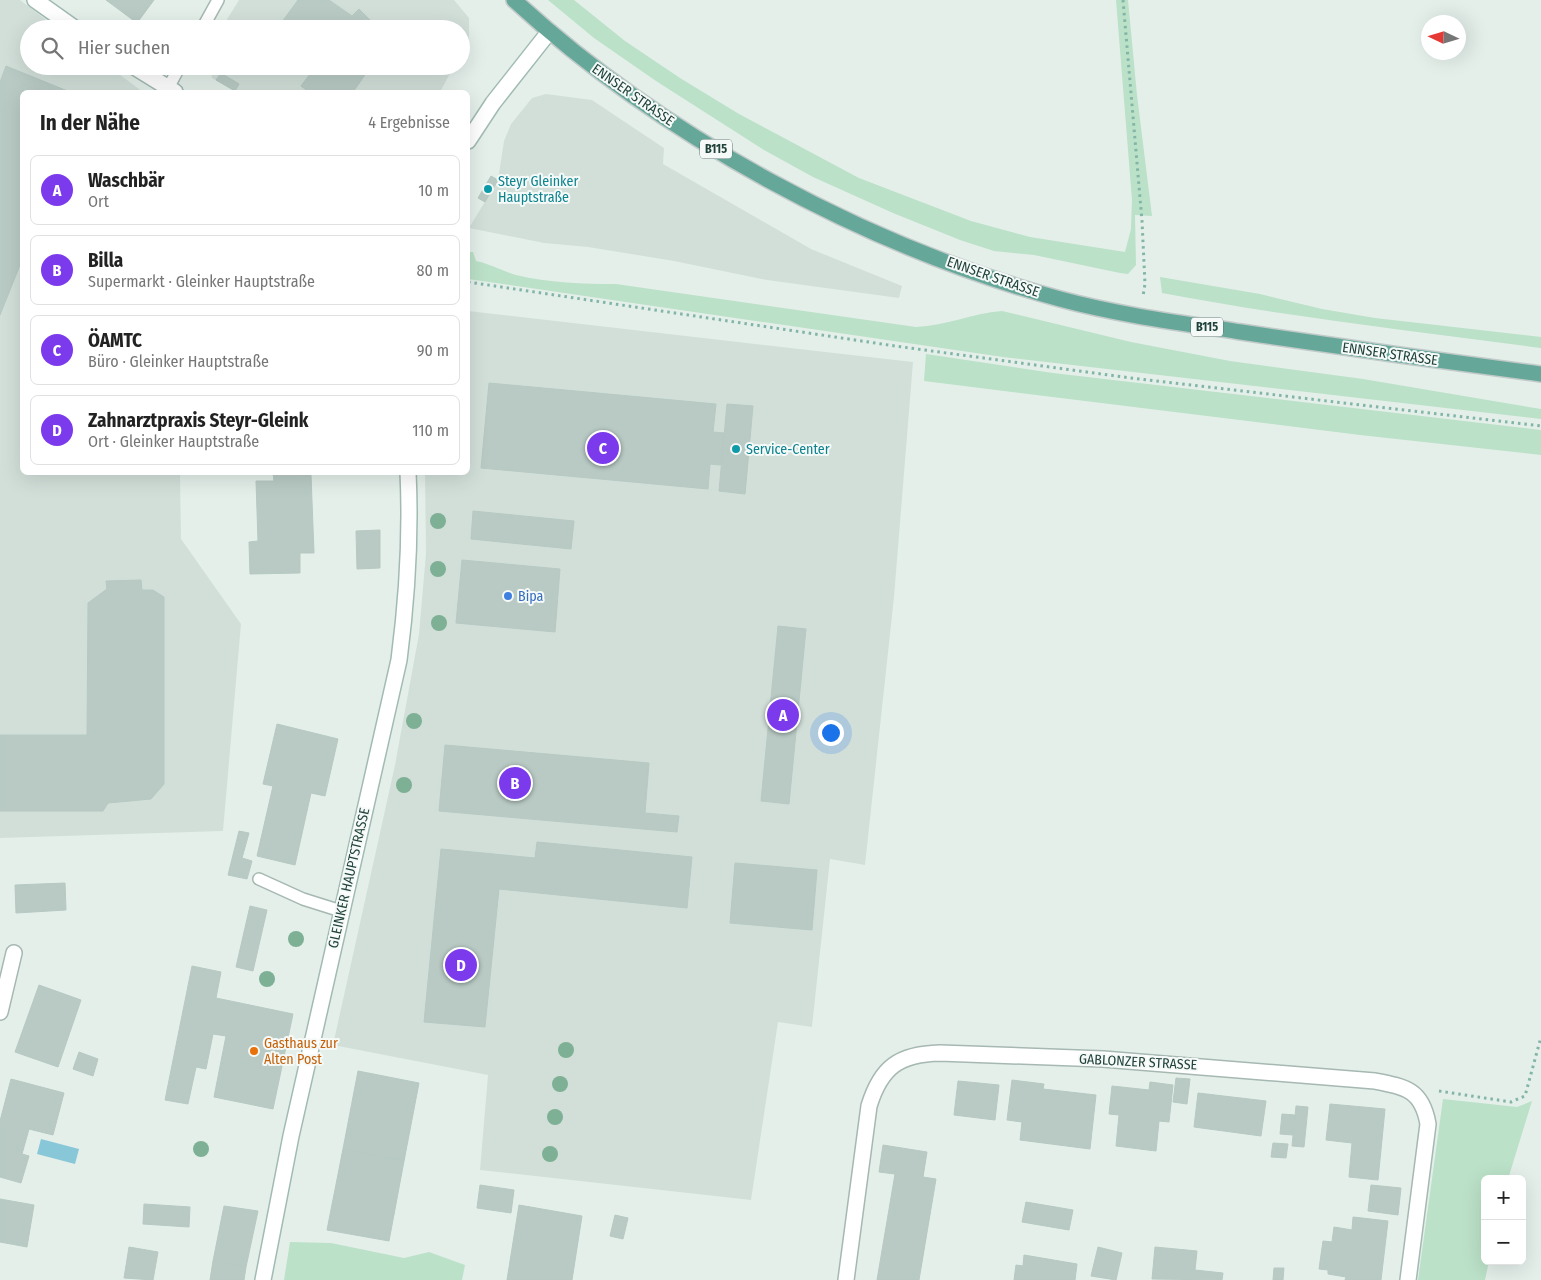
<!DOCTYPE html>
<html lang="de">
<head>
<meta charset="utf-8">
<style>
  :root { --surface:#fff; --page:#f6f6f6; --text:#222; --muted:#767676; --line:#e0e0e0; --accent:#7c3aed }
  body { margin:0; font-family:"Fira Sans Condensed",sans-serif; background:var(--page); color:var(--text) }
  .controls { position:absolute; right:15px; bottom:15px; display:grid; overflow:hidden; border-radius:8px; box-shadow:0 5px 20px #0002 }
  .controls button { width:45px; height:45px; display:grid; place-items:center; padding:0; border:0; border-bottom:1px solid var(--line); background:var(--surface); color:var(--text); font:25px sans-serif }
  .compass { position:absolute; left:1421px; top:15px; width:45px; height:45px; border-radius:50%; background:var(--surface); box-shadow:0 5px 20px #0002; rotate:274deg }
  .you { position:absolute; left:830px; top:732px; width:18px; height:18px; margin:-12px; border:4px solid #fff; border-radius:50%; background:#1a73e8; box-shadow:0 0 0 8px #1a73e833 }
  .badge { display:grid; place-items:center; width:32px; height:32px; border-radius:50%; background:var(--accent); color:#fff; font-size:16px; font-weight:700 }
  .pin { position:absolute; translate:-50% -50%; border:2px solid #fff; box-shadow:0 1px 5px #0006 }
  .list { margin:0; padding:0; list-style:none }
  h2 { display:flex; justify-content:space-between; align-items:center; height:65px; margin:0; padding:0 20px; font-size:21px }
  h2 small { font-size:16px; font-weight:400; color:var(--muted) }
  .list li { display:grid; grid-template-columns:32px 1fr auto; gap:15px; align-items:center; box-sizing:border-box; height:70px; margin:0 10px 10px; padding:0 10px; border:1px solid var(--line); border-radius:8px }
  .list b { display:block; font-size:19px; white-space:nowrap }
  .list p { margin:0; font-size:16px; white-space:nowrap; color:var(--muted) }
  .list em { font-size:16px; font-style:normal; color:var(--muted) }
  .icon { flex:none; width:28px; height:28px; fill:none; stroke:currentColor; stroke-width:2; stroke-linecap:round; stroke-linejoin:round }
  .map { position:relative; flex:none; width:1541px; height:1280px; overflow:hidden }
  .search { position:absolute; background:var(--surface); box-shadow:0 5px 20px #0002; left:20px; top:20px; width:450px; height:55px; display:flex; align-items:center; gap:12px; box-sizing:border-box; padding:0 18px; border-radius:28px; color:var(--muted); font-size:19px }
  .panel { position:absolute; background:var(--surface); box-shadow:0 5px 20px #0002; left:20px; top:90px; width:450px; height:385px; border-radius:8px }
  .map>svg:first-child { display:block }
  .built { fill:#d2dfd9 }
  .green { fill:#bbe1c8 }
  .water { fill:#88c7d8 }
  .building { fill:#b9cac4; stroke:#b6c9c2 }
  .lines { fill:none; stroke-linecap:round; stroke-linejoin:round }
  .lane-casing { stroke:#a6b8b2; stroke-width:14 }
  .street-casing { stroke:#a6b8b2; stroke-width:18 }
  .secondary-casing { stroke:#a1bbb3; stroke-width:18 }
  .primary-casing { stroke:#c1cac8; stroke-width:18 }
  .path { stroke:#82b5a7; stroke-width:3; stroke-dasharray:2.5 4; stroke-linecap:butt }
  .lane { stroke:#fff; stroke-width:11 }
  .street { stroke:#fff; stroke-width:15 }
  .secondary { stroke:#fff; stroke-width:15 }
  .primary { stroke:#65a89a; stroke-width:15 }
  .tree { fill:#7db094 }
  .culture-dot { fill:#0f9aa8; stroke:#f5faf8; stroke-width:2 }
  .shop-dot { fill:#3f7fe0; stroke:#f5faf8; stroke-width:2 }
  .food-dot { fill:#e8710a; stroke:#f5faf8; stroke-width:2 }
  .labels { text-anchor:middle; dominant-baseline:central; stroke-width:4; stroke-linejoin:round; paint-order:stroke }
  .shield { fill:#f5faf8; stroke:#617974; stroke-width:1 }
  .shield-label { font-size:12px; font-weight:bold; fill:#21423b }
  .street-label { font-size:14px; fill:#21423b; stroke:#f5faf8 }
  .culture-label { font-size:14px; fill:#0d838f; stroke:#f5faf8; text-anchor:start }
  .shop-label { font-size:14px; fill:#366cbe; stroke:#f5faf8; text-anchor:start }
  .food-label { font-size:14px; fill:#c56008; stroke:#f5faf8; text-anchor:start }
</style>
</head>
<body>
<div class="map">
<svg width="1541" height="1280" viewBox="0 0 1541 1280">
  <rect width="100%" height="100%" fill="#e4efea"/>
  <g class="built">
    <polygon points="0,0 20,0 58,29 29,29 29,66 108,66 143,92 22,92 22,472 180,473 181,539 241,624 223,831 0,838"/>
    <polygon points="239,0 454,0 469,18 469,39 461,54 461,29 221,29"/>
    <polygon points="210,66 454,66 440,92 237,92 212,78"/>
    <polygon points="546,94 592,100 664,148 663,164 811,249 902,286 899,298 767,280 674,261 588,247 544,243 469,228 498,180 504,141 511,124 532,98"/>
    <polygon points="468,311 913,362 894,597 865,865 830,859 812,1027 778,1022 751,1200 480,1170 488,1075 333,1045 395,765 419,634 426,553 425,473 468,472"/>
  </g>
  <g class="green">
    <polygon points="548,0 574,0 625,41 680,78 739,114 859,178 971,221 1030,237 1125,252 1131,229 1132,200 1116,0 1128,0 1137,95 1152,216 1135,215 1136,265 1128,274 1120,273 1034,255 994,251 960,240 893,213 813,177 764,150 656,81 594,38"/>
    <path d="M468,252H473L476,261C491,264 502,271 516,275C549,283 583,284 616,284L916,327C946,326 972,313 1002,311L1131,342L1230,361L1363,379L1541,409V419L1003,357L468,279Z"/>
    <path d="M1160,277L1260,294L1322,309L1375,318L1541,337V348C1415,331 1288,317 1162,293Z"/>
    <polygon points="926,354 1053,373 1541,430 1541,455 1360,435 924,381"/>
    <polygon points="1443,1099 1517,1107 1532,1101 1508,1179 1485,1179 1485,1261 1489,1261 1485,1280 1418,1280"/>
    <polygon points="290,1242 331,1243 404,1258 429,1252 465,1265 462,1280 284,1280"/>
  </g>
  <polygon class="water" points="41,1139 79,1149 75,1164 37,1154"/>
  <g class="building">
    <polygon points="106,0 154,0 137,23"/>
    <polygon points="298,0 329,0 352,16 359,9 379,29 284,29 279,26"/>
    <polygon points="6,66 70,92 22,92 22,260 0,315 0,82"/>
    <polygon points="316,66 371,66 353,92 309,92 301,86"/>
    <polygon points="221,73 239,84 235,91 216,80"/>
    <polygon points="491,176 498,180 485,202 478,198"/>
    <polygon points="489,383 716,404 713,432 724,433 721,465 710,464 708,489 481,468"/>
    <polygon points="727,404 753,406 745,494 719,491"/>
    <polygon points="273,472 299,472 299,475 311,475 314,553 300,553 300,573 250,574 249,542 258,541 256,481 274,481"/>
    <polygon points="473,511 574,521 571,549 471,539"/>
    <polygon points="380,530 380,568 357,569 356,531"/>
    <polygon points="462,560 560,569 555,632 456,623"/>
    <polygon points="141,580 142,590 153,590 164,597 164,784 151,799 108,803 103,811 0,811 0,735 87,735 88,603 107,589 106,581"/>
    <polygon points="778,626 806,629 789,804 761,801"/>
    <polygon points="277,724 338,739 325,796 311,793 295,865 257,856 273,786 263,784"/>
    <polygon points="445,745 649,763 645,813 679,816 677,832 439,811"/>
    <polygon points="239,831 249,833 242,858 252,861 247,879 228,875"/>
    <polygon points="537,842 692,857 687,908 499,889 485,1027 424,1022 441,849 535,858"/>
    <polygon points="735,863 817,870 812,930 730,923"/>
    <polygon points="65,883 66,910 16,913 15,885"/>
    <polygon points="250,906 267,910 253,971 236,967"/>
    <polygon points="192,966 221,972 216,998 293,1014 273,1109 214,1097 226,1036 213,1034 206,1069 196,1067 188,1104 165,1100"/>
    <polygon points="39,985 81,1000 58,1067 15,1052"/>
    <polygon points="79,1052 98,1059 93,1076 73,1069"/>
    <polygon points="358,1071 419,1083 404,1161 343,1149"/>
    <polygon points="1176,1078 1190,1079 1187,1104 1173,1102"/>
    <polygon points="11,1079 64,1093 53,1135 29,1129 22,1154 29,1156 21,1183 0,1177 0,1121"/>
    <polygon points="1012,1080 1044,1084 1043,1089 1096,1095 1090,1149 1020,1140 1022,1122 1007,1120"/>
    <polygon points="958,1081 999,1085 995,1120 954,1115"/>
    <polygon points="1150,1082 1173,1085 1169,1122 1159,1121 1156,1151 1116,1146 1119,1115 1109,1114 1112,1086 1149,1090"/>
    <polygon points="1198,1093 1266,1101 1261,1136 1194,1127"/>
    <polygon points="1330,1104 1385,1109 1378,1180 1349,1177 1352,1143 1326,1140"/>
    <polygon points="1296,1106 1308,1107 1304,1147 1292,1146"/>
    <polygon points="1282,1114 1295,1115 1293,1135 1280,1134"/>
    <polygon points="1273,1143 1288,1144 1286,1158 1271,1157"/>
    <polygon points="883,1145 927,1152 923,1177 936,1179 919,1280 877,1280 895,1174 879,1172"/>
    <polygon points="343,1149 404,1161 389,1241 327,1230"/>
    <polygon points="480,1185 514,1190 511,1213 477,1208"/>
    <polygon points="1371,1185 1401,1188 1398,1215 1368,1211"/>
    <polygon points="0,1199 34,1205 27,1247 0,1242"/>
    <polygon points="1026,1202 1073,1210 1069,1230 1022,1222"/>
    <polygon points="144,1204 190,1207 189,1227 143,1224"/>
    <polygon points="519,1205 582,1216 572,1280 507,1280"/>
    <polygon points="224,1206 258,1211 246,1267 213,1261"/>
    <polygon points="615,1215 628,1218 623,1239 610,1236"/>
    <polygon points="1353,1217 1388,1221 1381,1280 1345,1280 1346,1277 1328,1274 1328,1270 1319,1269 1323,1241 1332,1242 1334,1227 1352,1230"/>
    <polygon points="129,1247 158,1252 153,1280 124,1278"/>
    <polygon points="1098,1247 1122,1253 1116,1280 1091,1276"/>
    <polygon points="1155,1247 1197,1251 1195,1270 1223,1273 1222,1280 1152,1279"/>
    <polygon points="1024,1255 1077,1264 1075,1280 1014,1280 1016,1265 1023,1266"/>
    <polygon points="213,1261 246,1267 244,1280 210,1280"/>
    <polygon points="1274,1268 1284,1268 1283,1280 1273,1280"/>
  </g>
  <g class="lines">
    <defs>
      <g id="lane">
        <polyline points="202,29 218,0"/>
        <polyline points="168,88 180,66"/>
        <polyline points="259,879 303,899 341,911"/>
      </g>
      <g id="street">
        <polyline points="0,1012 14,953"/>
        <path d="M846,1280L869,1106C881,1067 899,1054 940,1053L1103,1059L1375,1081C1406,1087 1422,1090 1428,1124L1408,1280"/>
      </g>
      <g id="secondary">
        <polyline points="35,0 76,29"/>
        <polyline points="133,66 175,92"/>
        <polyline points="468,141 493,103 549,32"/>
        <path d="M263,1280L291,1136L399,660C407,599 411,535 408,472"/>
      </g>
      <path id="primary" d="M514,0C662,136 865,246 1060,299C1119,315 1181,323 1241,332C1341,347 1441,361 1541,374"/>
    </defs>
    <use href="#lane" class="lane-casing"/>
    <use href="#street" class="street-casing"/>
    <use href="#secondary" class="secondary-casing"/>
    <use href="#primary" class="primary-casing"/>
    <g class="path">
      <polyline points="1123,0 1142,221 1145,284 1143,296"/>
      <polyline points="100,66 113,74"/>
      <polyline points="468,282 895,346 1131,378 1541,426"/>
      <polyline points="1439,1091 1511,1102 1525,1096 1541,1037"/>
    </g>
    <use href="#lane" class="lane"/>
    <use href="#street" class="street"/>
    <use href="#secondary" class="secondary"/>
    <use href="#primary" class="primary"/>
  </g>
  <g class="tree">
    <circle cx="438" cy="521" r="8"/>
    <circle cx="438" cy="569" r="8"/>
    <circle cx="439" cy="623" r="8"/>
    <circle cx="414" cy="721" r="8"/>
    <circle cx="404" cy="785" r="8"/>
    <circle cx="296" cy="939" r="8"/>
    <circle cx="267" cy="979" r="8"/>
    <circle cx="566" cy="1050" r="8"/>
    <circle cx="560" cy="1084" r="8"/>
    <circle cx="555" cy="1117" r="8"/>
    <circle cx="201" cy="1149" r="8"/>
    <circle cx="550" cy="1154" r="8"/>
  </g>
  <g class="culture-dot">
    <circle cx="488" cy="189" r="5"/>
    <circle cx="736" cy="449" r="5"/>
  </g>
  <circle class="shop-dot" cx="508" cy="596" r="5"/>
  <circle class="food-dot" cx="254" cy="1051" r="5"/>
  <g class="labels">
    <g class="shield">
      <rect x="700" y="139.5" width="32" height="19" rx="4"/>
      <rect x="1191" y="317.5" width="32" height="19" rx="4"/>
    </g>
    <g class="shield-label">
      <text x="716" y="149">B115</text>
      <text x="1207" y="327">B115</text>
    </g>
    <g class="street-label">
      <text transform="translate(633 95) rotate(35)">ENNSER STRASSE</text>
      <text transform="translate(993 277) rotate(19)">ENNSER STRASSE</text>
      <text transform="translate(1390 354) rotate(8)">ENNSER STRASSE</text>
      <text transform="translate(349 878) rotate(-77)">GLEINKER HAUPTSTRASSE</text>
      <text transform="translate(1138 1062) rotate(3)">GABLONZER STRASSE</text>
    </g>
    <g class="culture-label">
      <text x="498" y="181">Steyr Gleinker<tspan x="498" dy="16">Hauptstraße</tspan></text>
      <text x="746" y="449">Service-Center</text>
    </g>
    <g class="shop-label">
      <text x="518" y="596">Bipa</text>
    </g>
    <g class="food-label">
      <text x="264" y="1043">Gasthaus zur<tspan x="264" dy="16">Alten Post</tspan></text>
    </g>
  </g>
</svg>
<div class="controls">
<button>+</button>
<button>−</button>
</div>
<svg class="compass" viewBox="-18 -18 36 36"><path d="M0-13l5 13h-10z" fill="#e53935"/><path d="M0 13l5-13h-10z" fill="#767676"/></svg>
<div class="you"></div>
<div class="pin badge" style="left:783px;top:715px">A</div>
<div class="pin badge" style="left:515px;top:783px">B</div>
<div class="pin badge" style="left:603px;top:448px">C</div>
<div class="pin badge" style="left:461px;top:965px">D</div>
<div class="search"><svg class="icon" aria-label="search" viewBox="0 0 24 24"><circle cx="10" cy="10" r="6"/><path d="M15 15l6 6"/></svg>Hier suchen</div>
<section class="panel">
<h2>In der Nähe<small>4 Ergebnisse</small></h2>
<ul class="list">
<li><span class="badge">A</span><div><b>Waschbär</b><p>Ort</p></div><em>10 m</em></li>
<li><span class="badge">B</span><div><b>Billa</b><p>Supermarkt · Gleinker Hauptstraße</p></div><em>80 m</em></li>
<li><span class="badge">C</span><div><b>ÖAMTC</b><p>Büro · Gleinker Hauptstraße</p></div><em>90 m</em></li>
<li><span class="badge">D</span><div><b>Zahnarztpraxis Steyr-Gleink</b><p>Ort · Gleinker Hauptstraße</p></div><em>110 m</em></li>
</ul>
</section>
</div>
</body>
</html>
